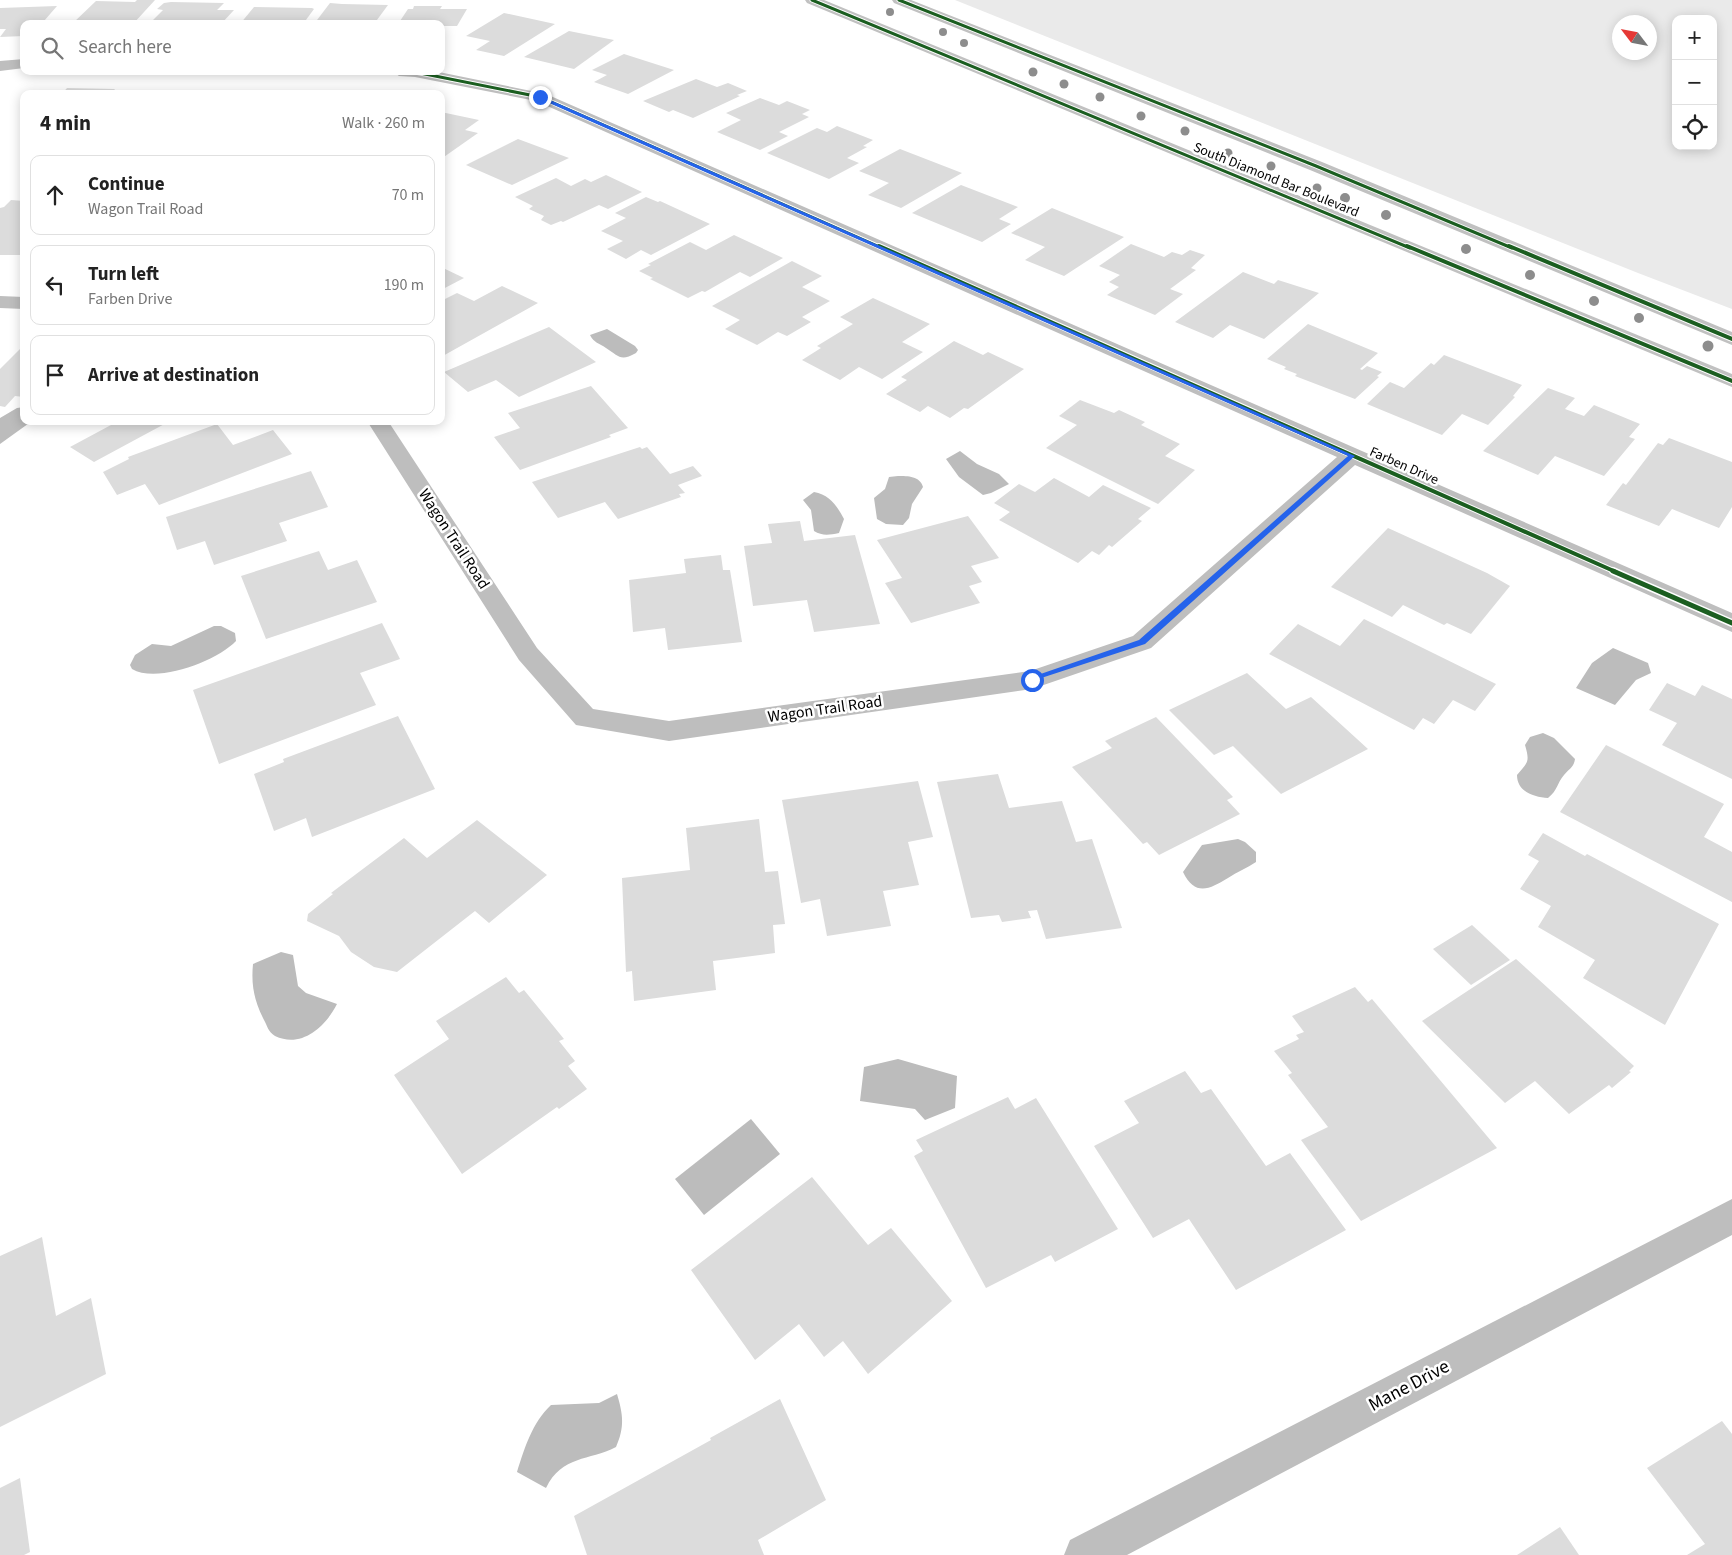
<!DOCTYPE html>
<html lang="en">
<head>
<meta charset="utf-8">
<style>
  :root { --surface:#fff; --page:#f2f2f2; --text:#222; --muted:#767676; --line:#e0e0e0 }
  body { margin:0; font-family:"Source Sans 3",sans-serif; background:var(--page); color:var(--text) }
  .controls { position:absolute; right:15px; top:15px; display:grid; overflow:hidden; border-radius:10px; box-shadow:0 2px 12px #0003 }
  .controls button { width:45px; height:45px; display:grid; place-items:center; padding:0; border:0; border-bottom:1px solid var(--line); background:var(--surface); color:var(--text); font:25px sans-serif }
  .compass { position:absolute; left:1612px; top:15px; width:45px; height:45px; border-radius:50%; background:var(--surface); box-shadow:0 2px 12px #0003; rotate:302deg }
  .stop { position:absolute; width:15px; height:15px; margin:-11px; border:4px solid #2563eb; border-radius:50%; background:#fff }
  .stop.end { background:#2563eb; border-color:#fff; box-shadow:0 1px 5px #0008 }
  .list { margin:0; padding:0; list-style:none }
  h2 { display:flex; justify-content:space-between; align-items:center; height:65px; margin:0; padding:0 20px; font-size:21px }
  h2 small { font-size:16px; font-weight:400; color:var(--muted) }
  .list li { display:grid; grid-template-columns:32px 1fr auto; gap:15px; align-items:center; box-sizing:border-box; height:80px; margin:0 10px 10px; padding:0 10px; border:1px solid var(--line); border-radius:10px }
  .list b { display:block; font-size:19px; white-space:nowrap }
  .list p { margin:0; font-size:16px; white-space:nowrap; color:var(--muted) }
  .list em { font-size:16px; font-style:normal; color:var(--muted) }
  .icon { flex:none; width:28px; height:28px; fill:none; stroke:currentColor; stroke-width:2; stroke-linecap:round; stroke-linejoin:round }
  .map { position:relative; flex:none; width:1732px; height:1555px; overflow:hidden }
  .search { position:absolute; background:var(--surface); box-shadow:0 2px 12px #0003; left:20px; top:20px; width:425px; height:55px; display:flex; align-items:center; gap:12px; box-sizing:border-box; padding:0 18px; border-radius:10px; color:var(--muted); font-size:19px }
  .panel { position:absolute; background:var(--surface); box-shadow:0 2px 12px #0003; left:20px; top:90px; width:425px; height:335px; border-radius:10px }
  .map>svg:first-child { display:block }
  .green { fill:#eaeaea; fill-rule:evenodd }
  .water { fill:#bcbcbc }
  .building { fill:#dcdcdc }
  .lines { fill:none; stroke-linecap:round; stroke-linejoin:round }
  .minor { fill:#bebebe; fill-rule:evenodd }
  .secondary { fill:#c1c1c1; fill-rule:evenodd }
  .cycleway-far2-casing { stroke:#fff; stroke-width:5 }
  .cycleway-far1-casing { stroke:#fff; stroke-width:6 }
  .cycleway-casing { stroke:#fff; stroke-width:8 }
  .cycleway-far2 { stroke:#1b5e20; stroke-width:3 }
  .cycleway-far1 { stroke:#1b5e20; stroke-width:4 }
  .cycleway { stroke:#1b5e20; stroke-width:5 }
  .tree { fill:#8d8d8d }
  .route { fill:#2563eb }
  .labels { text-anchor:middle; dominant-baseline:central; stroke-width:5; stroke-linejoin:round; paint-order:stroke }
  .far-street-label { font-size:14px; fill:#000; stroke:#fff }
  .street-label { font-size:16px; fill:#000; stroke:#fff }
  .near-street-label { font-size:19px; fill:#000; stroke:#fff }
</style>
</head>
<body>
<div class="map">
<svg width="1732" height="1555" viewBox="0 0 1732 1555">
  <rect width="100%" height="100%" fill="#fff"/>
  <path class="green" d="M955,0H1732V309L1638,273ZM1676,19H1713V146H1676ZM1620,22H1650V52H1620Z"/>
  <g class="water">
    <path d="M607,329L635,346L638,350L636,353C620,362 619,356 606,348C599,343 594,343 590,335Z"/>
    <polygon points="24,407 24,421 32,421 0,444 0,418 17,408"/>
    <polygon points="960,451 977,464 999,474 1009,484 991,493 983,495 959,477 946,459"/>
    <path d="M898,476C908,476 920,476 923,487L912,504L909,518L903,525L886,524L877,519L874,498L885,489L889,477Z"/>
    <path d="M814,492C830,495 837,506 844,519L839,533C829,535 822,536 814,531L811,510L803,500Z"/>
    <path d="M214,626H221L235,633L236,641C217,661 157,684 132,669L130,665L135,655L152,644L171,646Z"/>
    <polygon points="1613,648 1648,663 1651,673 1636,680 1615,705 1576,688 1592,663"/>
    <path d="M1543,733L1554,738L1575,759C1574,767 1569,769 1564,775C1557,783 1558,790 1548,798C1534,797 1517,792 1517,775C1528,762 1530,762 1525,745L1530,737Z"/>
    <path d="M1238,839L1245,842L1256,852V862C1247,868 1237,872 1228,878C1210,889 1195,897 1183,872L1202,845Z"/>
    <path d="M281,952L293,955L298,986L306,993L337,1004C326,1026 302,1049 275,1036C268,1032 267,1025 264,1020C254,1000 251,985 253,964Z"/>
    <polygon points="898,1059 957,1076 955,1108 925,1120 915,1109 860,1101 864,1067"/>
    <polygon points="751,1119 780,1154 704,1215 675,1179"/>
    <path d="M617,1394C623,1414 625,1427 616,1447C589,1461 562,1455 546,1488L517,1472C525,1447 532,1423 551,1405L599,1403Z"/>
  </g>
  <g class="building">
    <polygon points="137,0 155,0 133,24 72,24 96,1 135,2"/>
    <polygon points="171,2 224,3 217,10 234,10 221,24 149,24 163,10 157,9 164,3"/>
    <polygon points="330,3 342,4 388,5 374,24 314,24"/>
    <polygon points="57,6 44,21 56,21 54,24 24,24 24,36 0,37 6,29 0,29 0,8"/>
    <polygon points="414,6 442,6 440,9 467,9 457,26 441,26 441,24 398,24 408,9 413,9"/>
    <polygon points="254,7 312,8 314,9 303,24 240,24"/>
    <polygon points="504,13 555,24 504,56 476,50 490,41 466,36"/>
    <polygon points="569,31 614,40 574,69 524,57"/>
    <polygon points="624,54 674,70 628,94 594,82 607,75 592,70"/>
    <polygon points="696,79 717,87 728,83 747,91 737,95 740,96 693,118 673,110 669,112 643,101"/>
    <polygon points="67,88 115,89 111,94 62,94"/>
    <polygon points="760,98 779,105 787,101 810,110 802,114 809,117 779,132 788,136 760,150 717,132 741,120 726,113"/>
    <polygon points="441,112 479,120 465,130 478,133 441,159"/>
    <polygon points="837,126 873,140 863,146 867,147 847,158 859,163 829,179 767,153 817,128 827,132"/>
    <polygon points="518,139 569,158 512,185 466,165"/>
    <polygon points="900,149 962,173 901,208 868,195 889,183 859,171"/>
    <polygon points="606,175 642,192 608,209 599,205 563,222 561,221 551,225 541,220 544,216 529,209 533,206 515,197 556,178 571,186 585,179 591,182"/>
    <polygon points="961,185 1018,207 999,219 1011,224 982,242 912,213"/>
    <polygon points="646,197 658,202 660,201 710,224 651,255 641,250 626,259 607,249 623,241 601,231 626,218 615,213"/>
    <polygon points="11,200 24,201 24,255 0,255 0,208 4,207"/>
    <polygon points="1052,208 1124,237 1064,276 1025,260 1045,247 1011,233"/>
    <polygon points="734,235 783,258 750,277 740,272 705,292 702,291 688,298 650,279 653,278 639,271 651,265 648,264 690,242 706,250"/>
    <polygon points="1131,244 1164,257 1172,252 1182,255 1190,250 1205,255 1191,268 1196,270 1170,289 1183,294 1155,315 1107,295 1119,287 1109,282 1120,275 1099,266"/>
    <polygon points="792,261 822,276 802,287 830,301 802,317 811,322 787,336 778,332 757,345 725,329 740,320 712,306"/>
    <polygon points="441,267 464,278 441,290"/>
    <polygon points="1243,272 1274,284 1278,280 1319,293 1264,339 1230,325 1213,338 1175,322"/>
    <polygon points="502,286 538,303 441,357 441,301 457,293 474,301"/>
    <polygon points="873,298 930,324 902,342 923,352 882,379 859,367 840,380 802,360 821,348 817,346 853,324 840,317"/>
    <polygon points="1308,324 1378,353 1360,369 1362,370 1367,366 1382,372 1377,376 1379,377 1355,399 1295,376 1297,374 1284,369 1286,367 1267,359"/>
    <polygon points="549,327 596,362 519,397 496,380 468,392 444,372"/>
    <polygon points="954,341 983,355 988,352 1024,369 968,409 964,408 950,418 928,406 920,412 886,394 907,380 901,377"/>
    <polygon points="24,345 24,397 15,396 5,407 0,406 0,369"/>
    <polygon points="1444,355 1522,385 1513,396 1515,397 1488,425 1462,414 1442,435 1367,404 1390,382 1404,388 1431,363 1434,365"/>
    <polygon points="591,386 628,428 609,435 611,437 520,470 494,437 520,428 508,413"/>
    <polygon points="1548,388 1575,398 1565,409 1584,416 1594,405 1640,424 1629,437 1635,439 1604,476 1555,456 1538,475 1483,451"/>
    <polygon points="1080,400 1114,413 1119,410 1145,422 1141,425 1180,444 1165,456 1195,470 1158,504 1046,448 1077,425 1059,416"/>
    <polygon points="105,421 170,421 94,462 70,447 111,425"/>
    <polygon points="217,424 233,445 273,430 292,454 159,505 145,484 117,495 103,472 129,459 128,457"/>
    <polygon points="1669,438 1732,462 1732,507 1719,528 1672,509 1659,526 1606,505 1623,483 1626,485 1658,443 1663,445"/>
    <polygon points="640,447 642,449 647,447 670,474 693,466 702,476 678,485 685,493 679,494 681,497 618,519 605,502 558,518 532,482"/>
    <polygon points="311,471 328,507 279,523 287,541 214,565 205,541 177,550 166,517"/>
    <polygon points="1054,478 1089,497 1103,485 1151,508 1138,519 1142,521 1112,547 1109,545 1099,555 1092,551 1078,563 999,520 1010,512 994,503 1019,484 1035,492"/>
    <polygon points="968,516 999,558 971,566 982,582 969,586 980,603 911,623 885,583 902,578 877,540"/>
    <polygon points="800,521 804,541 855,535 880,624 814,632 807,600 753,606 744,546 772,543 768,524"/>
    <polygon points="1388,528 1487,573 1510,586 1471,634 1447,623 1444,625 1403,605 1392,617 1331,587"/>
    <polygon points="319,551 328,570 357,560 377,602 266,639 241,576"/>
    <polygon points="721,555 723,570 730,570 742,642 668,650 665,628 633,632 629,580 686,573 684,559"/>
    <polygon points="1364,619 1496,684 1475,711 1453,700 1434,724 1423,718 1414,730 1269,654 1298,624 1340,646"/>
    <polygon points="382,623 400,659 360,673 376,705 219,764 193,690"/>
    <polygon points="1247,673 1286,709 1311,697 1368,749 1281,794 1233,746 1214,755 1169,710"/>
    <polygon points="1667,683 1695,696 1702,685 1732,699 1732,779 1662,745 1677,723 1649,710"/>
    <polygon points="398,716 435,789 312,837 306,818 274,831 254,774 284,762 283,759"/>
    <polygon points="1156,717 1233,797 1227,800 1240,814 1159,855 1147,842 1143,844 1072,767 1112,748 1105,741"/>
    <polygon points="1606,745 1724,804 1704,837 1732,852 1732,902 1560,812"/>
    <polygon points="998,774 1009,808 1062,801 1076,842 1092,839 1122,928 1046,939 1037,910 1028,911 1031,918 1002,922 999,915 971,918 937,782"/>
    <polygon points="918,781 933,837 908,842 919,885 883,891 891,926 827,936 820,899 801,903 782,800"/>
    <polygon points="759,819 765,872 778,871 785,924 773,925 775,953 713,961 716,990 634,1001 632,971 626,972 622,878 690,870 686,828"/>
    <polygon points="477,820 547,875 489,923 475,911 397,972 374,967 351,952 339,936 307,921 308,914 333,894 331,893 404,838 427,858"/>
    <polygon points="1543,833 1585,856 1587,854 1719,924 1665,1025 1583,978 1595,960 1538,927 1551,906 1520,889 1539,861 1528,855"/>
    <polygon points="1472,925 1510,960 1471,985 1433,949"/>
    <polygon points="1516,959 1634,1066 1629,1071 1631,1072 1612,1088 1609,1085 1569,1114 1535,1081 1505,1103 1422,1021"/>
    <polygon points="506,977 519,993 524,990 564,1039 559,1041 575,1061 568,1066 587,1089 559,1109 557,1107 462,1174 394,1075 449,1039 436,1021"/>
    <polygon points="1355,987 1368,1002 1372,999 1497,1148 1361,1221 1301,1140 1328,1127 1288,1075 1292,1073 1274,1051 1299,1039 1296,1035 1304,1032 1292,1016"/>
    <polygon points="1185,1071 1201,1093 1211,1089 1266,1166 1290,1153 1346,1230 1236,1290 1189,1219 1153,1238 1094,1146 1139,1123 1124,1101"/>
    <polygon points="1008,1097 1015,1109 1036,1098 1118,1229 1055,1262 1051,1255 986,1288 914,1156 923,1151 916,1140"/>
    <polygon points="812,1177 868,1245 891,1228 952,1301 868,1374 843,1341 824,1357 799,1324 755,1360 691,1270"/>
    <polygon points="42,1237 56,1316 91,1298 106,1374 0,1427 0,1256"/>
    <polygon points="780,1399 826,1500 758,1540 764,1555 587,1555 574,1516 711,1440 710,1438"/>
    <polygon points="1722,1421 1732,1434 1732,1555 1687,1555 1705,1544 1647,1468"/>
    <polygon points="20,1478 30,1552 24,1555 0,1555 0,1488"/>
    <polygon points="1560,1527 1579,1555 1517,1555"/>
  </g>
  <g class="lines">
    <g class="minor">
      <polygon points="24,59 24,68 0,71 0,61"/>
      <polygon points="392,71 434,71 546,94 1732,613 1732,632 1355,465 1151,648 1032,689 669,741 576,725 519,660 367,421 388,421 537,648 593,709 669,721 1030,671 1133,636 1337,457 536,101 415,77 399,76"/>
      <polygon points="0,296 24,297 24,309 0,308"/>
      <polygon points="1732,1199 1732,1235 1127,1555 1064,1555 1070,1540"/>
    </g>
    <g class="secondary">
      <polygon points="805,0 824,0 1732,374 1732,387 807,3"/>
      <polygon points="892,0 911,0 1322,162 1732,332 1732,345 1310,170 894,3"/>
    </g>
    <defs>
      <g id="cycleway-far2">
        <polyline points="812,0 1410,248"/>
        <polyline points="899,0 1316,166 1512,248"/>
        <polyline points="399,71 415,72 540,97 882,248"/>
      </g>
      <g id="cycleway-far1">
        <polyline points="879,246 1616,572"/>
        <polyline points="1407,246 1732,381"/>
        <polyline points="1509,246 1732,339"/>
      </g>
      <polyline id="cycleway" points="1613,571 1732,623"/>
    </defs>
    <use href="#cycleway-far2" class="cycleway-far2-casing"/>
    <use href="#cycleway-far1" class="cycleway-far1-casing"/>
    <use href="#cycleway" class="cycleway-casing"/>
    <use href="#cycleway-far2" class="cycleway-far2"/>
    <use href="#cycleway-far1" class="cycleway-far1"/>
    <use href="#cycleway" class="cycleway"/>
  </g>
  <g class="tree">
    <circle cx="890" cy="12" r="4"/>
    <circle cx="943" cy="32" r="4"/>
    <circle cx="964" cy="43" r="4"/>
    <circle cx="1033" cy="72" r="4.5"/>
    <circle cx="1064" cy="84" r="4.5"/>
    <circle cx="1100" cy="97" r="4.5"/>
    <circle cx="1141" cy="116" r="4.5"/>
    <circle cx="1185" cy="131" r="4.5"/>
    <circle cx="1228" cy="153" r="4.5"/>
    <circle cx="1271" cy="166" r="4.5"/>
    <circle cx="1317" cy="188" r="4.5"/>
    <circle cx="1345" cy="198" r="5"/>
    <circle cx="1386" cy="215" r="5"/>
    <circle cx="1466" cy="249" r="5"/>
    <circle cx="1530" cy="275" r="5"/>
    <circle cx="1594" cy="301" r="5"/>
    <circle cx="1639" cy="318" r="5"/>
    <circle cx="1708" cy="346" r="5.5"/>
  </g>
  <polygon class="route" points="538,96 541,96 1355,456 1145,644 1029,682 1029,678 1139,640 1348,456 538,98"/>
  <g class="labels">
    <g class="far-street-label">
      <text transform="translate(1276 180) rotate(22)">South Diamond Bar Boulevard</text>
      <text transform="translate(1404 466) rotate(24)">Farben Drive</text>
    </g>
    <g class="street-label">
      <text transform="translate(454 539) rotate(57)">Wagon Trail Road</text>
      <text transform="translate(825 709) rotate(-8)">Wagon Trail Road</text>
    </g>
    <g class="near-street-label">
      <text transform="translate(1409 1386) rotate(-28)">Mane Drive</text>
    </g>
  </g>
</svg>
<div class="controls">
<button>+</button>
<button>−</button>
<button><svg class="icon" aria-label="locate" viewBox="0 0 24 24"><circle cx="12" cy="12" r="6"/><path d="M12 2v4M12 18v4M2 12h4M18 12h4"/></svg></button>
</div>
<svg class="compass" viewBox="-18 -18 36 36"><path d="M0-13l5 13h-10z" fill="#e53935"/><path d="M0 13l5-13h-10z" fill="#767676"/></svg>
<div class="stop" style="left:1032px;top:680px"></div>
<div class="stop end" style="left:540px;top:97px"></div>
<div class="search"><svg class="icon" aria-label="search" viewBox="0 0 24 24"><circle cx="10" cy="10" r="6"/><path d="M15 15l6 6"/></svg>Search here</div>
<section class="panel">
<h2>4 min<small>Walk · 260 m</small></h2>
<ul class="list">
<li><svg class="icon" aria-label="ahead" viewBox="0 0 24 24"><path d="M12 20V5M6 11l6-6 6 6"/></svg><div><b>Continue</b><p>Wagon Trail Road</p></div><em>70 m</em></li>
<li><svg class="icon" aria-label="left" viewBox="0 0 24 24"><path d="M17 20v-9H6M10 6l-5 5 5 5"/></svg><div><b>Turn left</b><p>Farben Drive</p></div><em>190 m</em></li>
<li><svg class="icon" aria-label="arrive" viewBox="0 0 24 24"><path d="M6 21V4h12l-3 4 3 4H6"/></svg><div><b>Arrive at destination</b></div></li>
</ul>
</section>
</div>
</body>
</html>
